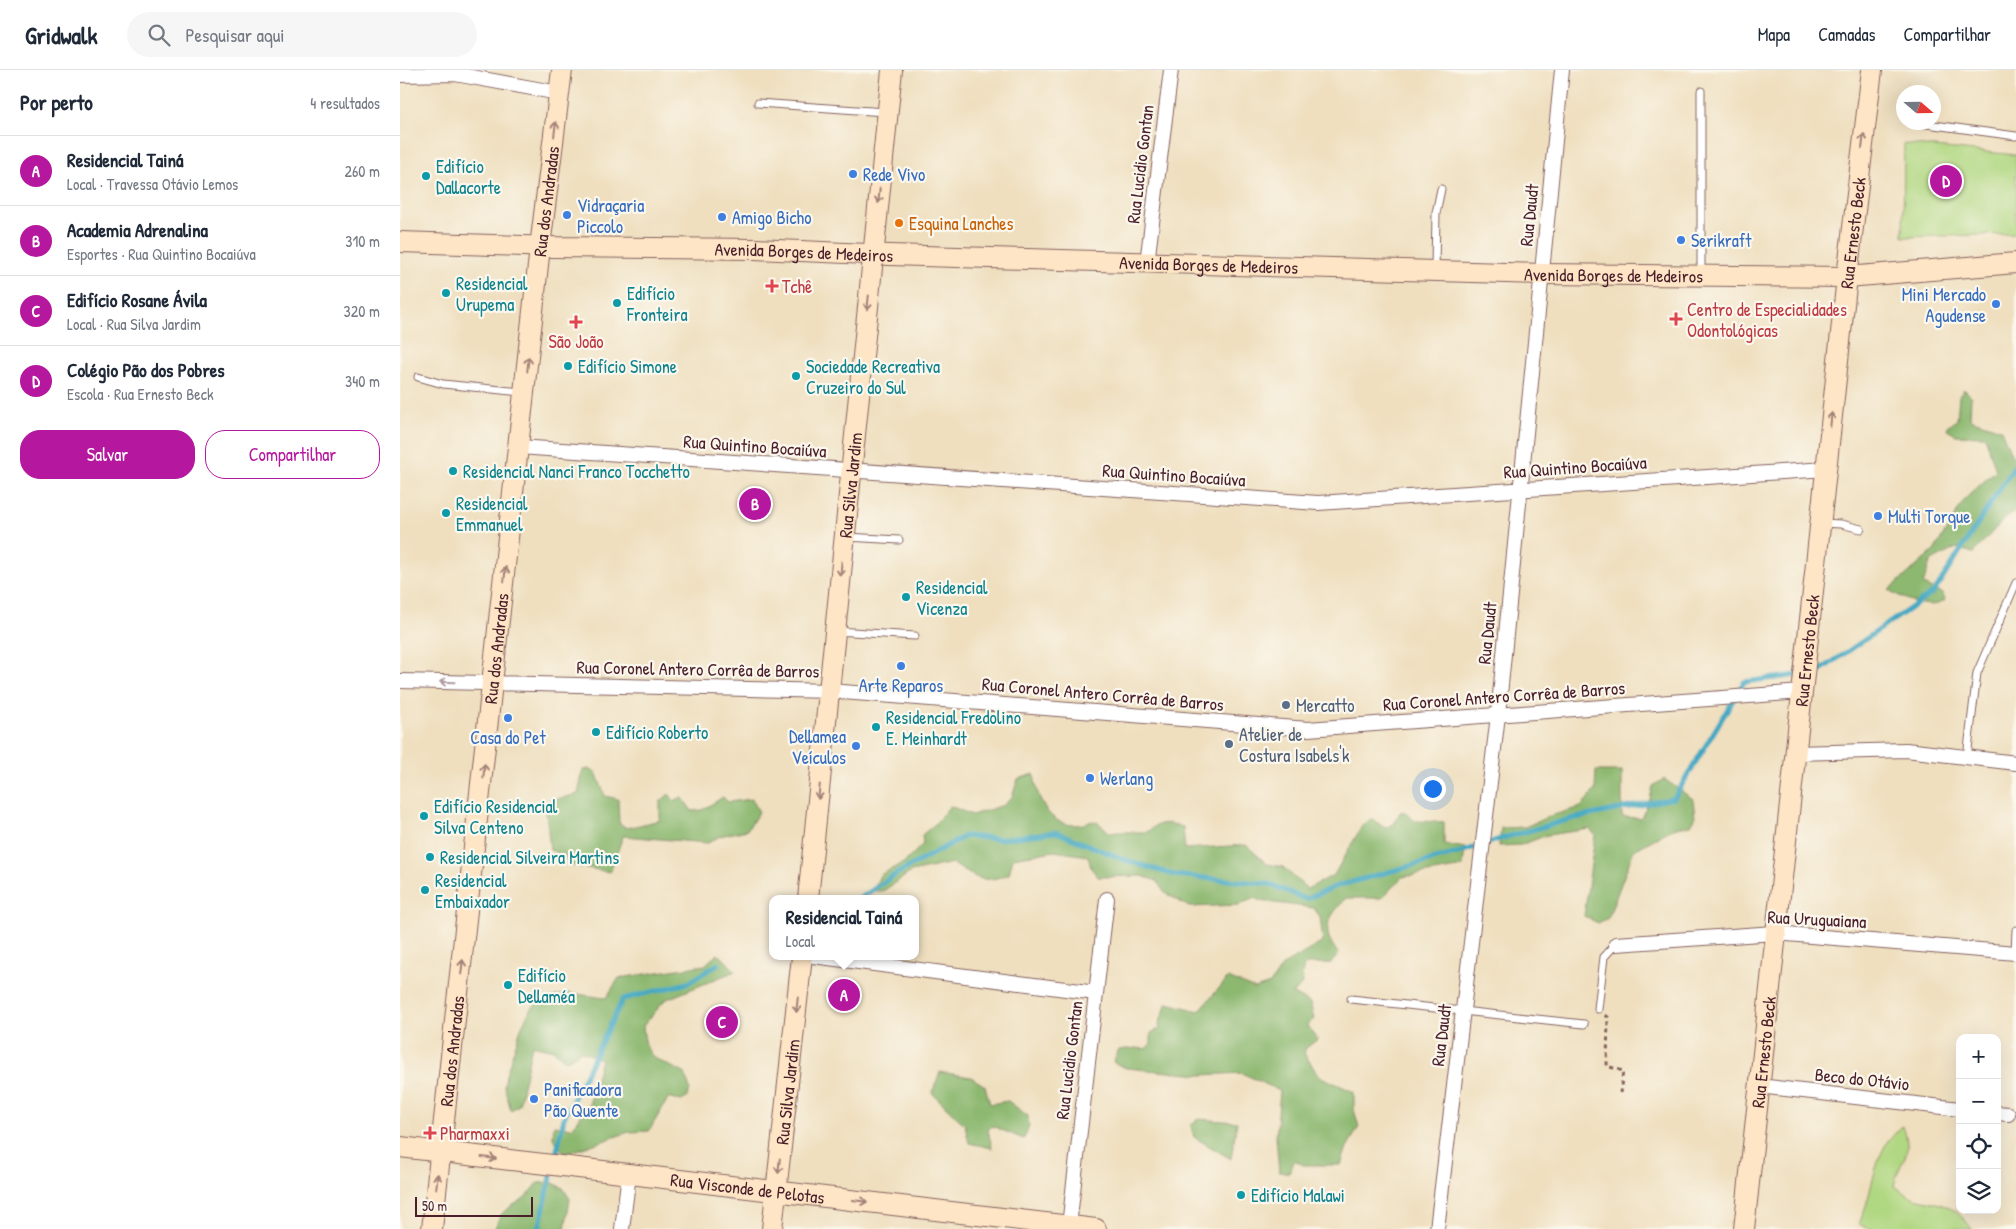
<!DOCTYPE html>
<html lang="pt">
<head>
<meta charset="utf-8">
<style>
  :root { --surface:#fff; --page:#f6f6f7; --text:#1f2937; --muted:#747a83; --line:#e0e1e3; --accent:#b5179e }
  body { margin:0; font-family:"Patrick Hand",sans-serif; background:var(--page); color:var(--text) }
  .controls { position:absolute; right:15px; bottom:15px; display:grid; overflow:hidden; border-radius:10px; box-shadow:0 5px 20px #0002 }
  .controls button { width:45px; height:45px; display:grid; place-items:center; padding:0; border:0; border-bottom:1px solid var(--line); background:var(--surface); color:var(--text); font:25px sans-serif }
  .compass { position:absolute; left:1496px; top:15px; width:45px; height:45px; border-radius:50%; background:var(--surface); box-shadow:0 5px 20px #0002; rotate:110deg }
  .scale { position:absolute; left:15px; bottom:12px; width:118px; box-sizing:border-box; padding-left:5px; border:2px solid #4a1f2b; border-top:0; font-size:14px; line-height:18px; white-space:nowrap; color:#4a1f2b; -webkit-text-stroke:4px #fbf7ec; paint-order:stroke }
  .you { position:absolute; left:1032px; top:718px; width:18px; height:18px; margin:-12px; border:4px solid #fff; border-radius:50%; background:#1a73e8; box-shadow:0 0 0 8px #1a73e833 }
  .badge { display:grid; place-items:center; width:32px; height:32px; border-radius:50%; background:var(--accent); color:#fff; font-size:16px; font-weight:700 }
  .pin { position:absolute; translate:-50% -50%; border:2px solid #fff; box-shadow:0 1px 5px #0006 }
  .popup { position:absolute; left:369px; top:825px; width:150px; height:65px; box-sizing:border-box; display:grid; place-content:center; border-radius:10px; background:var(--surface); filter:drop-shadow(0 1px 4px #0005); font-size:16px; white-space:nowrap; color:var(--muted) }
  .popup b { font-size:19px; color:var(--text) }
  .popup::after { content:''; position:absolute; left:50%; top:100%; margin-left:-10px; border:10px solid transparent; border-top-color:var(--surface) }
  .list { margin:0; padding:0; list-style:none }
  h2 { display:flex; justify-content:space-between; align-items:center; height:65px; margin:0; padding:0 20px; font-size:21px }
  h2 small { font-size:16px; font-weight:400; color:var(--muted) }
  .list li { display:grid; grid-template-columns:32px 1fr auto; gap:15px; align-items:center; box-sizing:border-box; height:70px; padding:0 20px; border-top:1px solid var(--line) }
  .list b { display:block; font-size:19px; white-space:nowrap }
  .list p { margin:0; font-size:16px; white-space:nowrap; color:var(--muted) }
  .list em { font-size:16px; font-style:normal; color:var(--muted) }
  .actions { display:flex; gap:10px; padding:15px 20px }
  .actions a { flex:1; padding:11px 0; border:1px solid var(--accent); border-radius:20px; text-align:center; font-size:18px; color:var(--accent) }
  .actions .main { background:var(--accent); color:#fff }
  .icon { flex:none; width:28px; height:28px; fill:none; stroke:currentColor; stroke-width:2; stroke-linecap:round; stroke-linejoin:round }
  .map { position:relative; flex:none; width:1616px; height:1159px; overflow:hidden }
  header { display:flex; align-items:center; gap:30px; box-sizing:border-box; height:70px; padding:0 25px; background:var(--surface); border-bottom:1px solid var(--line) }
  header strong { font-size:24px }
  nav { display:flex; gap:28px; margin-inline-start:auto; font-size:18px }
  .search { width:350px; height:45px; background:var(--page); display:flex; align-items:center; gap:12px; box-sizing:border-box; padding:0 18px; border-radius:28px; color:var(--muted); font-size:19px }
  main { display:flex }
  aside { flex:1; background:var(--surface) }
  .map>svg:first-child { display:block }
  .green { fill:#b0d781; stroke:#7d7b56 }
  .forest { fill:#8cb86f; stroke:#6b6c4d }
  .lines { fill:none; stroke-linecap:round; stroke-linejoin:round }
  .stream { stroke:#43a8c3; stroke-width:5 }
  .lane-casing { stroke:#84625f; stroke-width:9 }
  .street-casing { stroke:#84625f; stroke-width:16 }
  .secondary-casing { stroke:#84625f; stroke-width:22 }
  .path { stroke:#84625f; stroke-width:3; stroke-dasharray:4 4; stroke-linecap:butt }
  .lane { stroke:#fff; stroke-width:7 }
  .street { stroke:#fff; stroke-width:14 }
  .secondary { stroke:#fee5c5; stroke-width:20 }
  .oneway { stroke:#a48278 }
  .oneway2 { stroke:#ae9aa0 }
  .shop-dot { fill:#3f7fe0; stroke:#fbf7ec; stroke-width:2 }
  .culture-dot { fill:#0f9aa8; stroke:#fbf7ec; stroke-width:2 }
  .food-dot { fill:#e8710a; stroke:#fbf7ec; stroke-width:2 }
  .health-dot { fill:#e0444e; stroke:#fbf7ec; stroke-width:2 }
  .service-dot { fill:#5c6f8a; stroke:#fbf7ec; stroke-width:2 }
  .labels { text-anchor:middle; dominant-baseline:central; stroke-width:4.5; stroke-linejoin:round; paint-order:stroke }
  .street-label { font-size:18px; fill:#4a1f2b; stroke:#fbf7ec }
  .culture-label { font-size:18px; fill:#0d838f; stroke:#fbf7ec; text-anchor:start }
  .shop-label { font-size:18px; fill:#366cbe; stroke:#fbf7ec; text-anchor:start }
  .food-label { font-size:18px; fill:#c56008; stroke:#fbf7ec; text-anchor:start }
  .health-label { font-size:18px; fill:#be3a42; stroke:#fbf7ec; text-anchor:start }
  .service-label { font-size:18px; fill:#4e5e75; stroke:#fbf7ec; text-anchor:start }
</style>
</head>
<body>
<header>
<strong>Gridwalk</strong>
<div class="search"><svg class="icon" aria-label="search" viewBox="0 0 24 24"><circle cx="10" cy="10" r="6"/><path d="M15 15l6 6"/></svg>Pesquisar aqui</div>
<nav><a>Mapa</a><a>Camadas</a><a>Compartilhar</a></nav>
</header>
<main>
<aside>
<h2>Por perto<small>4 resultados</small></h2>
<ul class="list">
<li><span class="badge">A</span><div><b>Residencial Tainá</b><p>Local · Travessa Otávio Lemos</p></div><em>260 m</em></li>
<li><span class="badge">B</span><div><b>Academia Adrenalina</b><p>Esportes · Rua Quintino Bocaiúva</p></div><em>310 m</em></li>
<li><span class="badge">C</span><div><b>Edifício Rosane Ávila</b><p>Local · Rua Silva Jardim</p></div><em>320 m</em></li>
<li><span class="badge">D</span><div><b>Colégio Pão dos Pobres</b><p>Escola · Rua Ernesto Beck</p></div><em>340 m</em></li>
</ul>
<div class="actions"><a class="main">Salvar</a><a>Compartilhar</a></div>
</aside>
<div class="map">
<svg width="1616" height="1159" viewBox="0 0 1616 1159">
  <rect width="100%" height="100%" fill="#fbf7ec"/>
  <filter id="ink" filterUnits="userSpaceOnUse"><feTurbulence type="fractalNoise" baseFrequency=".02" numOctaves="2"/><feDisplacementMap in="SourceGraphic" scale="10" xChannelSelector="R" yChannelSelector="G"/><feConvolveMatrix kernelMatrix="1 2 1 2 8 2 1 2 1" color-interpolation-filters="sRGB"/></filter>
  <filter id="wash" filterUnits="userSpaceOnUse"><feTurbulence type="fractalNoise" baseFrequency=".0096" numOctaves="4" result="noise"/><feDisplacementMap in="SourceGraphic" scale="20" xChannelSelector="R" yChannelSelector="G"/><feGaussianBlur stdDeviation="1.12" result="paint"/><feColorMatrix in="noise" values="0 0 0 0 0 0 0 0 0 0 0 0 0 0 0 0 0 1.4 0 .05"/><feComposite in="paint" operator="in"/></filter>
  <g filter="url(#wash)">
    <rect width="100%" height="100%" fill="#efdfbf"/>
    <g class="green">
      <polygon points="1504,74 1616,85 1616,164 1503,167"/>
      <path d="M1503,1055C1514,1089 1500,1086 1494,1116C1501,1120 1508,1126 1515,1128C1543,1135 1554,1134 1572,1159H1469L1459,1154C1471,1129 1472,1099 1485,1076C1490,1068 1497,1062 1503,1055Z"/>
    </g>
    <g class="forest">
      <path d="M1564,319L1571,326L1570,349L1601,359L1611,384L1616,390V440L1606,447L1573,483L1556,478L1530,492L1523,515L1543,524L1545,530C1532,542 1502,529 1489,520L1534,481L1565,429L1596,400L1585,366L1556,365L1547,360L1548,355L1557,350L1559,326Z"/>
      <polygon points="188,699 196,702 205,726 218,729 219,753 227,758 260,750 260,732 269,724 274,731 282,727 292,741 302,740 323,727 328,732 352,729 359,742 347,760 320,766 308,773 223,766 210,802 170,795 164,785 150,780 145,732 178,724 183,700"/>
      <polygon points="1196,701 1222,701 1222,747 1241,748 1250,729 1253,716 1264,709 1293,729 1295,748 1291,755 1276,757 1234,780 1208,848 1198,853 1184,846 1195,765 1190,759 1147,765 1121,775 1099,776 1101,758 1125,757 1150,746 1181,737 1195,720"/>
      <path d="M634,704C637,727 646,754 674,755C695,755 689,743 709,762H747C760,751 767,752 783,757L785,779L846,775L867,794L883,797L907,819L934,805L962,756L972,749L985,758L995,753L1000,742H1005L1015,751L1044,752V774L1065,778L1063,796L1058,798L1002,807L982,828H946C928,848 919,860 939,884L931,893L907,894L903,898L902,914L893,924L910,933L914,949L907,956L918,969L906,978L904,983L919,1006L954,1022V1040L959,1057L947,1077L941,1095H903L895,1090L889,1102H879L876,1067L880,1021L842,1003L801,1005L726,998L713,992L719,980L736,978L745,979L751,974V963L760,958L759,954L767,933L799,941L828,908L855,919L870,914L883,895L923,872L920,847L914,838L860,831L855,828L838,835L789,837L764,822L757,811L742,806L698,807L691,798L688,786L654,781L613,788L609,804C582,815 574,807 552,793L511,802L483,821H473L480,805L505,792L523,774L522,765L535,754L550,736L572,745L604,735L612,727L618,709Z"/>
      <path d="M317,884L322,887L335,901L265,930L243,956C246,992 255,987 284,1003L290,1019L287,1028L281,1031L269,1027L249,1061L229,1062L165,1084L153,1068L154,1055L172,1058L189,1035L201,989L181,981L166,991L154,980L132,975L119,1035L111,1040L104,1016L106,1005L121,958L131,938L149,928L168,923L206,928L219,908L305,895Z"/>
      <polygon points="540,1002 571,1007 585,1016 590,1034 608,1031 628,1046 629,1055 624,1069 592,1056 588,1060 592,1078 569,1073 565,1055 532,1023"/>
      <polygon points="797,1049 837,1052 831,1089 794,1067 791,1056"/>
      <path d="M151,1112L163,1118L170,1129L165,1159H95C101,1138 108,1140 124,1128C129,1125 134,1118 138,1113Z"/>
    </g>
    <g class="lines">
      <g class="stream">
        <polyline points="1409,603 1418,602 1534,522 1616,394"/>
        <polyline points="459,829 496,804 565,766 601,769 656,762 725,790 774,805 869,814 906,829 937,816 1058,783 1103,768 1171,749 1274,728 1344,612 1398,605"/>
        <polyline points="155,1090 164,1048 223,929 288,913 318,894"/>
        <polyline points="139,1159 153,1098"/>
      </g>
    </g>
  </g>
  <g filter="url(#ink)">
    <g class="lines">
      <defs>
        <g id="lane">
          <polyline points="358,33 485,42"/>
          <polyline points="1519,53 1616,66"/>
          <polyline points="1035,200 1036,143 1041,119"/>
          <polyline points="1301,203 1301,21"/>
          <polyline points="18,307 43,314 121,322"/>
          <polyline points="1422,453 1441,454 1461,459"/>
          <polyline points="447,467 499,470"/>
          <polyline points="436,561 515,566"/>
          <polyline points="1567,687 1577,603 1616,513"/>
          <polyline points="1615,883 1616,860"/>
          <polyline points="951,929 1184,954"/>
          <polyline points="1198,939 1204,887 1216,874"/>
        </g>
        <g id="street">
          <polyline points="0,5 55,4 159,23"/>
          <polyline points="747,193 771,0"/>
          <polyline points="119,377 918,433 1426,399"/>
          <polyline points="0,611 430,621 908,659 1402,622"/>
          <polyline points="1395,683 1506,680 1616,693"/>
          <polyline points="1216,874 1375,863 1616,883"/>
          <polyline points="413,886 696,923"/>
          <polyline points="1359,1016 1560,1039"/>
          <polyline points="1597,1043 1608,1044"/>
          <polyline points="669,1156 707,829"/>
          <polyline points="222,1159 229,1104"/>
          <polyline points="1037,1159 1098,645 1162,0"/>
        </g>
        <g id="secondary">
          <path id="s1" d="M0,172L152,177L355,179L490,185L1142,204L1447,207L1616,193"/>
          <path id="s2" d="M408,829L492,0"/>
          <path id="s3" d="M0,1077L696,1159"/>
          <path id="s4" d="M32,1159L140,177L162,0"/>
          <path id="s5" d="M372,1159L402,886"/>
          <path id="s6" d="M1344,1159L1447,207L1472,0"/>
        </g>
      </defs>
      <use href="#lane" class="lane-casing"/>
      <use href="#street" class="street-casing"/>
      <use href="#secondary" class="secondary-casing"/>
      <polyline class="path" points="1205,945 1208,947 1207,996 1223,1001 1220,1023"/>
      <use href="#lane" class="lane"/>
      <use href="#street" class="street"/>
      <use href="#secondary" class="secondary"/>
    </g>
    <defs><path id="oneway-shaft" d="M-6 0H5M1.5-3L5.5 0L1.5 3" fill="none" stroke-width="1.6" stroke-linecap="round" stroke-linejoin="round" transform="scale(1.25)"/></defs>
    <g class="oneway">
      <use href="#oneway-shaft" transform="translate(155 59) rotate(-83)"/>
      <use href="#oneway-shaft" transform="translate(1463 71) rotate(-83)"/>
      <use href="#oneway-shaft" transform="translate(479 126) rotate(96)"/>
      <use href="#oneway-shaft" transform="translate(468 233) rotate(96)"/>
      <use href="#oneway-shaft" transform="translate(128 294) rotate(-84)"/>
      <use href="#oneway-shaft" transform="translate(1431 350) rotate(-84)"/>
      <use href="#oneway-shaft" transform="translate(441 499) rotate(95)"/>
      <use href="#oneway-shaft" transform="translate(105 504) rotate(-84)"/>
      <use href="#oneway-shaft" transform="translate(84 701) rotate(-84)"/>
      <use href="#oneway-shaft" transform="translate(419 722) rotate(96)"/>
      <use href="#oneway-shaft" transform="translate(62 897) rotate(-84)"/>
      <use href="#oneway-shaft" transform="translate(397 935) rotate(96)"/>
      <use href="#oneway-shaft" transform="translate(89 1088) rotate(7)"/>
      <use href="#oneway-shaft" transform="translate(379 1096) rotate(96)"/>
      <use href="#oneway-shaft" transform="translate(37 1111) rotate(-84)"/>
      <use href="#oneway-shaft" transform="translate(460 1131) rotate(7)"/>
    </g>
    <use class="oneway2" href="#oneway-shaft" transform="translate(47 612) rotate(-178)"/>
  </g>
  <g class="shop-dot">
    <circle cx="453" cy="104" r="5"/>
    <circle cx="167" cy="145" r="5"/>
    <circle cx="322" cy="147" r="5"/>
    <circle cx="1281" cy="170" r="5"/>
    <circle cx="1596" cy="234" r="5"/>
    <circle cx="1478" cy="446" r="5"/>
    <circle cx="501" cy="596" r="5"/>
    <circle cx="108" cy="648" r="5"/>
    <circle cx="456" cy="676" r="5"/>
    <circle cx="690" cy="708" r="5"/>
    <circle cx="134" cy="1029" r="5"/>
  </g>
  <g class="culture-dot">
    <circle cx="26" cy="106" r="5"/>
    <circle cx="46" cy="223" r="5"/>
    <circle cx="217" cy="233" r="5"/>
    <circle cx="168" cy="296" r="5"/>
    <circle cx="396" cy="306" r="5"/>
    <circle cx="53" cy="401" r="5"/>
    <circle cx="46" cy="443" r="5"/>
    <circle cx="506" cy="527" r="5"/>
    <circle cx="476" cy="657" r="5"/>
    <circle cx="196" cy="662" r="5"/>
    <circle cx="24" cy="746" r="5"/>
    <circle cx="30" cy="787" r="5"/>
    <circle cx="25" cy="820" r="5"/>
    <circle cx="108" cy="915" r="5"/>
    <circle cx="841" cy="1125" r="5"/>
  </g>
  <circle class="food-dot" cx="499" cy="153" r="5"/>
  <g class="health-dot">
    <path d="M369.5 208.5h5v5h5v5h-5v5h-5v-5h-5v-5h5z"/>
    <path d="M1273.5 241.5h5v5h5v5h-5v5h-5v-5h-5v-5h5z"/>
    <path d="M173.5 244.5h5v5h5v5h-5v5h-5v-5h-5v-5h5z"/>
    <path d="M27.5 1055.5h5v5h5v5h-5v5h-5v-5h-5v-5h5z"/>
  </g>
  <g class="service-dot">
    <circle cx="886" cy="635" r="5"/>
    <circle cx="829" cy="674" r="5"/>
  </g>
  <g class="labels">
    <g class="street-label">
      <text transform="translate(740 94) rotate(-83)">Rua Lucidio Gontan</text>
      <text stroke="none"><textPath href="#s4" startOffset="1034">Rua dos Andradas</textPath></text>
      <text transform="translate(1129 145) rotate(-84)">Rua Daudt</text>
      <text stroke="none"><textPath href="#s6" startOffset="1002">Rua Ernesto Beck</textPath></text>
      <text stroke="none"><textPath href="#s1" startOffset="404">Avenida Borges de Medeiros</textPath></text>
      <text stroke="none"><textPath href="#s1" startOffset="809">Avenida Borges de Medeiros</textPath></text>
      <text stroke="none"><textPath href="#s1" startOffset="1214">Avenida Borges de Medeiros</textPath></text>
      <text transform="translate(355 376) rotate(4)">Rua Quintino Bocaiúva</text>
      <text transform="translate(1175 397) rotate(-4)">Rua Quintino Bocaiúva</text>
      <text transform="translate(774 405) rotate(4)">Rua Quintino Bocaiúva</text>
      <text stroke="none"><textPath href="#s2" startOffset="416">Rua Silva Jardim</textPath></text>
      <text transform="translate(1087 563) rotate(-84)">Rua Daudt</text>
      <text stroke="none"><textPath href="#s4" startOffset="584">Rua dos Andradas</textPath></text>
      <text stroke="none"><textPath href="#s6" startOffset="582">Rua Ernesto Beck</textPath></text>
      <text transform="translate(298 599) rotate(1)">Rua Coronel Antero Corrêa de Barros</text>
      <text transform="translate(703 624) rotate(5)">Rua Coronel Antero Corrêa de Barros</text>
      <text transform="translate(1104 626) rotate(-4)">Rua Coronel Antero Corrêa de Barros</text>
      <text transform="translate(1417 849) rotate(3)">Rua Uruguaiana</text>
      <text transform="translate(1041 965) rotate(-83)">Rua Daudt</text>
      <text stroke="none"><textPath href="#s4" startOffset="179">Rua dos Andradas</textPath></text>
      <text stroke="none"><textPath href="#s6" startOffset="178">Rua Ernesto Beck</textPath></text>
      <text transform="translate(669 990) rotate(-83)">Rua Lucidio Gontan</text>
      <text transform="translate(1462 1009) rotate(6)">Beco do Otávio</text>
      <text stroke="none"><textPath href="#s5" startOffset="138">Rua Silva Jardim</textPath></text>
      <text stroke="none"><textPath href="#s3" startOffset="350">Rua Visconde de Pelotas</textPath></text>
    </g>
    <g class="culture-label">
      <text x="36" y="96">Edifício<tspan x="36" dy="21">Dallacorte</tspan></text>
      <text x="56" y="213">Residencial<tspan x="56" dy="21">Urupema</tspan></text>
      <text x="227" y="223">Edifício<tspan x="227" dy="21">Fronteira</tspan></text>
      <text x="178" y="296">Edifício Simone</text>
      <text x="406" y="296">Sociedade Recreativa<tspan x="406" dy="21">Cruzeiro do Sul</tspan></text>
      <text x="63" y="401">Residencial Nanci Franco Tocchetto</text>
      <text x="56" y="433">Residencial<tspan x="56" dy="21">Emmanuel</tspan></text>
      <text x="516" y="517">Residencial<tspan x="516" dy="21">Vicenza</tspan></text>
      <text x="486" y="647">Residencial Fredolino<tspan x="486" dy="21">E. Meinhardt</tspan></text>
      <text x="206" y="662">Edifício Roberto</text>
      <text x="34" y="736">Edifício Residencial<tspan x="34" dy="21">Silva Centeno</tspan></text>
      <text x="40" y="787">Residencial Silveira Martins</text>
      <text x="35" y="810">Residencial<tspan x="35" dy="21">Embaixador</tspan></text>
      <text x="118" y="905">Edifício<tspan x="118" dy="21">Dellaméa</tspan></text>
      <text x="851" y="1125">Edifício Malawi</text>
    </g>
    <g class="shop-label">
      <text x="463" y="104">Rede Vivo</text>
      <text x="177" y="135">Vidraçaria<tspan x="177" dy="21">Piccolo</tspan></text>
      <text x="332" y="147">Amigo Bicho</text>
      <text x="1291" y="170">Serikraft</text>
      <text x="1586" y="224" text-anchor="end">Mini Mercado<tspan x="1586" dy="21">Agudense</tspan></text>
      <text x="1488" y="446">Multi Torque</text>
      <text x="501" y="615" text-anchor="middle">Arte Reparos</text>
      <text x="446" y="666" text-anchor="end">Dellamea<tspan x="446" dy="21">Veículos</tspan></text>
      <text x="108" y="667" text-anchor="middle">Casa do Pet</text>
      <text x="700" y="708">Werlang</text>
      <text x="144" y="1019">Panificadora<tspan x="144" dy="21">Pão Quente</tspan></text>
    </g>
    <g class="food-label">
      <text x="509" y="153">Esquina Lanches</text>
    </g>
    <g class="health-label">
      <text x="382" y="216">Tchê</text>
      <text x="1287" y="239">Centro de Especialidades<tspan x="1287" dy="21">Odontológicas</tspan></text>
      <text x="176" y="271" text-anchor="middle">São João</text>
      <text x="40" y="1063">Pharmaxxi</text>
    </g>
    <g class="service-label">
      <text x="896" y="635">Mercatto</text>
      <text x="839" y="664">Atelier de<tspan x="839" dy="21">Costura Isabels'k</tspan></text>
    </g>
  </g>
</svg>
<div class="controls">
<button>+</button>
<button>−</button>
<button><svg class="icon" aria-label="locate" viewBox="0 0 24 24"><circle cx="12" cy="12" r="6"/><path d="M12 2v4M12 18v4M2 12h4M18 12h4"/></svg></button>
<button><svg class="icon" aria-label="layers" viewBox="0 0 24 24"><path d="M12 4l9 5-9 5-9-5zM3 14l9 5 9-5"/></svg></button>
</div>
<svg class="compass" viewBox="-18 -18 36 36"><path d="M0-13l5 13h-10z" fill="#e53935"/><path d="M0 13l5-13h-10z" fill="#747a83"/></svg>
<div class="scale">50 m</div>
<div class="you"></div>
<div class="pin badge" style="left:444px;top:925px">A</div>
<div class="popup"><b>Residencial Tainá</b>Local</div>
<div class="pin badge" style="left:355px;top:434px">B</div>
<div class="pin badge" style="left:322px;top:952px">C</div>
<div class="pin badge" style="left:1546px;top:111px">D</div>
</div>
</main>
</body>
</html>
